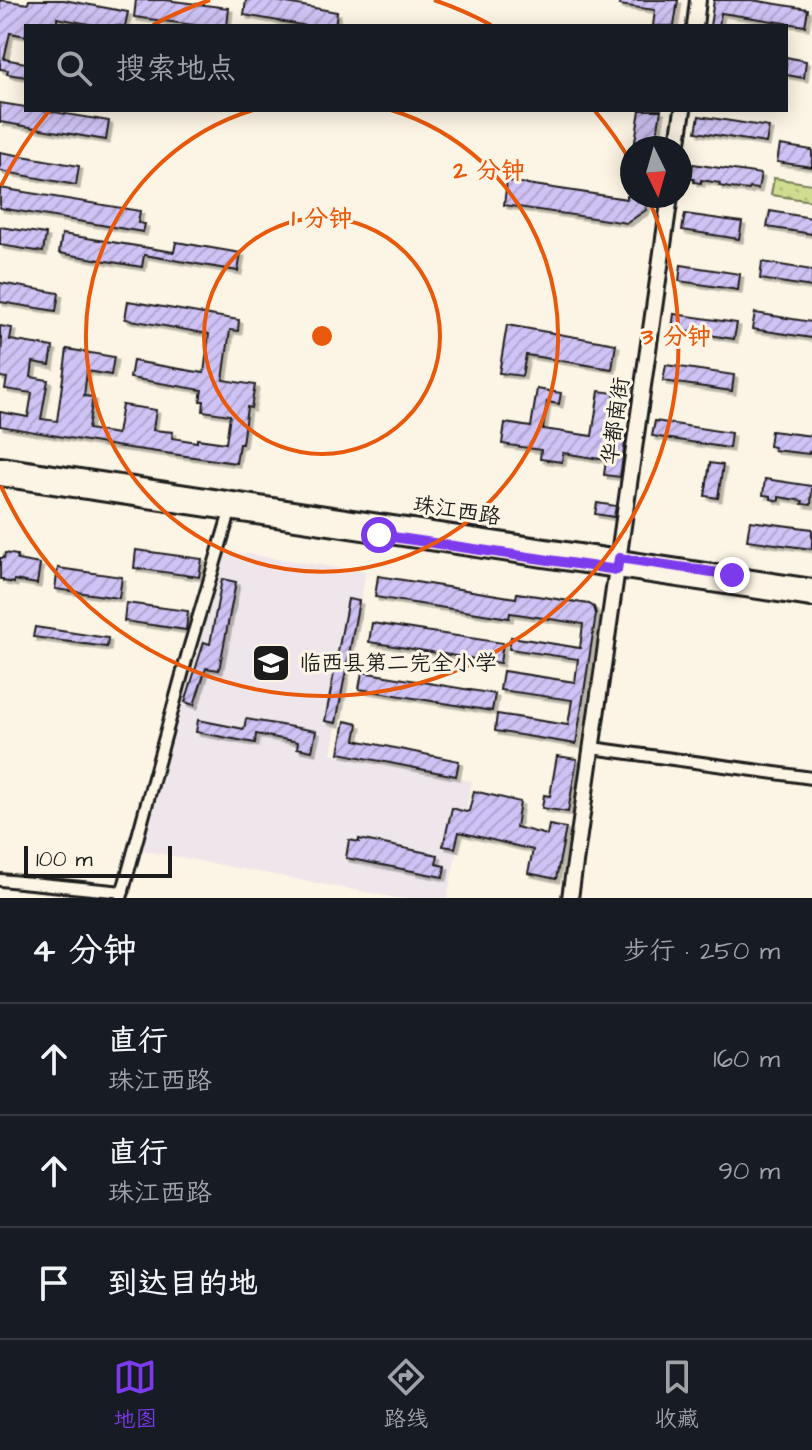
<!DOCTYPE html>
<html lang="zh">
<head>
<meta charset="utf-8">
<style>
  :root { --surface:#171b24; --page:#242831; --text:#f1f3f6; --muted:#9ea1a6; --line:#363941; --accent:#7c3aed }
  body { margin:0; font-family:"Architects Daughter","LXGW WenKai TC",sans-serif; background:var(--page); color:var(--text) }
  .compass { position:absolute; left:620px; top:136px; width:72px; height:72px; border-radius:50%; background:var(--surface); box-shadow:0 4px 20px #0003; rotate:175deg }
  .scale { position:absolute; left:24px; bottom:20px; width:148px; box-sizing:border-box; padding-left:8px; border:4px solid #1c1c1c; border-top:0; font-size:22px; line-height:28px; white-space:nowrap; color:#1c1c1c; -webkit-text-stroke:6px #fcf5e5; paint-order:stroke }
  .stop { position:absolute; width:24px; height:24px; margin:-18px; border:6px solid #7c3aed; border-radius:50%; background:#fff }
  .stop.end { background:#7c3aed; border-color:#fff; box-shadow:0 2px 8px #0008 }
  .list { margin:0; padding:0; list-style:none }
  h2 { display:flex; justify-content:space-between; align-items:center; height:104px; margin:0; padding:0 32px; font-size:34px }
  h2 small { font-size:26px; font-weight:400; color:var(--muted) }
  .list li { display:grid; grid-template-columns:52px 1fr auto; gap:24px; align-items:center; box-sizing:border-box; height:112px; padding:0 32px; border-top:2px solid var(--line) }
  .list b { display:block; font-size:30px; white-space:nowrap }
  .list p { margin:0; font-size:26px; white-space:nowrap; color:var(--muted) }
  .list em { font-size:26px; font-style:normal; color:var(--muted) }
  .icon { flex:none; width:44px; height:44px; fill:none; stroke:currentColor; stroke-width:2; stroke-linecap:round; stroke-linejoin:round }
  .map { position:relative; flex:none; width:812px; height:898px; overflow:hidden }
  .search { position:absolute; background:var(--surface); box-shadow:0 4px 20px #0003; left:24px; right:24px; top:24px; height:88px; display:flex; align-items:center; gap:20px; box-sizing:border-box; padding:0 28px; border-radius:0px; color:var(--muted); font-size:30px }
  .sheet { height:440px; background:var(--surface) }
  nav { display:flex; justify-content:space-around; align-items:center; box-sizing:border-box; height:112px; border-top:2px solid var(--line); background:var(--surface); font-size:22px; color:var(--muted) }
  nav a { display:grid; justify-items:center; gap:4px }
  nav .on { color:var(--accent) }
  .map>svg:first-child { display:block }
  .built { fill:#eee6ea }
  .grass { fill:url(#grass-dots); stroke:#767c56; stroke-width:2 }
  .building { fill:url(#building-hatch); stroke:#1c1c1c; stroke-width:2; filter:url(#shadow) }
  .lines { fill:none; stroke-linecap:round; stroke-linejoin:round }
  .street-casing { stroke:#1c1c1c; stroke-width:16 }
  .secondary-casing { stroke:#1c1c1c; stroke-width:20 }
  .street { stroke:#fcf5e5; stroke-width:10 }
  .secondary { stroke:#fcf5e5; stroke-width:14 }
  .route { stroke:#7c3aed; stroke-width:10 }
  .ring { fill:none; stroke:#e8590c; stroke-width:4 }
  .labels { text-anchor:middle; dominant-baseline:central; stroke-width:6; stroke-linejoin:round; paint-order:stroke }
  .street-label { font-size:22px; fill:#1c1c1c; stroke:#fcf5e5 }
  .poi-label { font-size:22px; fill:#1c1c1c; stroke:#fcf5e5; text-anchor:start }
  .centre { fill:#e8590c; stroke:#fcf5e5; stroke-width:4 }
  .ring-label { font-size:24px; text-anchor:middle; font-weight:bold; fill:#e8590c; stroke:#fcf5e5; stroke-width:6; stroke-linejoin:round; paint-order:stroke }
</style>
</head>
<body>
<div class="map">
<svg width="812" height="898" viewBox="0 0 812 898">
  <defs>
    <pattern id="grass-dots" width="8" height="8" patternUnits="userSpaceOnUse" patternTransform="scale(2)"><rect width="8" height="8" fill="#d0dd90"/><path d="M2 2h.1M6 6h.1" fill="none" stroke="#b2bd7c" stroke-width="1.8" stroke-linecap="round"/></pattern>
    <pattern id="building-hatch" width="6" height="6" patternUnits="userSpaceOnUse" patternTransform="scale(2)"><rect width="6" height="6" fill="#cfc2f4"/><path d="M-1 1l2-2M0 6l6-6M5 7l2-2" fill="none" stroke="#b1a6d1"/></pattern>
    <filter id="shadow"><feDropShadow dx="3.5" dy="3.5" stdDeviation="0" flood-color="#0004"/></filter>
  </defs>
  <rect width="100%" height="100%" fill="#fcf5e5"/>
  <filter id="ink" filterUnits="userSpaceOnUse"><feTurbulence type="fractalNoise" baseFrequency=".0125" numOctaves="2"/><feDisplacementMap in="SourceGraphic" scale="16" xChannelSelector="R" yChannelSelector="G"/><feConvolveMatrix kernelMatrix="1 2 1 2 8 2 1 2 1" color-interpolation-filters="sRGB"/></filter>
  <g filter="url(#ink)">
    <polygon class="built" points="226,551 366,572 331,753 472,781 447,898 397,898 141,850"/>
    <polygon class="grass" points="774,178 812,184 812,201 771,195"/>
    <g class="building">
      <polygon points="0,0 28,4 29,0 64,0 128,12 125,26 99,26 57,18 57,26 26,26 26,36 10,33 4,59 26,63 26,77 7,74 8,70 0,69"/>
      <polygon points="136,0 165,0 229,8 227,26 201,26 134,17"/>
      <polygon points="246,0 270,0 337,12 335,26 307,26 244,15"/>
      <polygon points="620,0 678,0 674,26 653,26 655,10 619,5"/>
      <polygon points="714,0 752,0 808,9 805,26 721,13 719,26 710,26"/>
      <polygon points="786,57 806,61 804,78 786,75"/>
      <polygon points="0,103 26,107 26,110 42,110 109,121 106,140 0,122"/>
      <polygon points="640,110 661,110 655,148 634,148"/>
      <polygon points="699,116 769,127 766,143 696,132"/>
      <polygon points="780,145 812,150 812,167 777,162"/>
      <polygon points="0,152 79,166 76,185 0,171"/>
      <polygon points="693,164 761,174 758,189 750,188 749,190 730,188 719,186 720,183 701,180 701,183 694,182 694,179 691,179"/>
      <polygon points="507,181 627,199 627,196 648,196 646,210 627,223 504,205"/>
      <polygon points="0,188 140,211 138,223 145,224 143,232 0,208"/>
      <polygon points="770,211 812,218 812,234 767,227"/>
      <polygon points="685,214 742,222 739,239 682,230"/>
      <polygon points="0,227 46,234 43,252 0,245"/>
      <polygon points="62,234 174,252 176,242 241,253 238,271 144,255 142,267 59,253"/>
      <polygon points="762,262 812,270 812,287 760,279"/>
      <polygon points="681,265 740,274 738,290 679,281"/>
      <polygon points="0,283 59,293 56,311 0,302"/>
      <polygon points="128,301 239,320 238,331 230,330 223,380 255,385 251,408 247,407 242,444 239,444 236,463 115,446 0,426 0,412 28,417 32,393 5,389 7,378 0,377 2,338 0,338 0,326 12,328 10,340 53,347 50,365 33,362 31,377 48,380 41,419 57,421 67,349 114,357 111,375 87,371 84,396 93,397 88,429 117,434 122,405 156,410 153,430 173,432 172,438 197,442 197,439 226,443 230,415 203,411 204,401 200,401 202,390 130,378 133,361 204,373 209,334 125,319"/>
      <polygon points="755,313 812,322 812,338 752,329"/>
      <polygon points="674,314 737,323 734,339 672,329"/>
      <polygon points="507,325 616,344 612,369 526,355 522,376 499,373"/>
      <polygon points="666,365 734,375 732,391 663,381"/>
      <polygon points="537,389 561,393 559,404 547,402 543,429 592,436 599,391 615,393 609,433 626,436 620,477 604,475 606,460 563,453 562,462 540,459 541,450 502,444 505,423 531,427"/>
      <polygon points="655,421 731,433 729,448 652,436"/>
      <polygon points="771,431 812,436 812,452 809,452 809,454 774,450 774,447 769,446"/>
      <polygon points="710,463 723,465 718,498 705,496"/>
      <polygon points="765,479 812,486 811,505 802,504 803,501 779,497 779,501 771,499 771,496 763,495"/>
      <polygon points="597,503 616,506 614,517 595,514"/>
      <polygon points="750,521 812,529 812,549 747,540"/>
      <polygon points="136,550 202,559 199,577 134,568"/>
      <polygon points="5,553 17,555 17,560 40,564 37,584 14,580 14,583 3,581 3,579 0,579 0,558 4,558"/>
      <polygon points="58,568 122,577 119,598 55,589"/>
      <polygon points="378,576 516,598 517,593 589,604 594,607 596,614 576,744 495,731 497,714 568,725 572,700 500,690 503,671 575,682 578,659 509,649 511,637 580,648 583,624 510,613 509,618 375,597"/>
      <polygon points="222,579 236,582 219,670 206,668 194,705 185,702 204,642 210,644"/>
      <polygon points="348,599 359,601 336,723 325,721"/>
      <polygon points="126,603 188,611 186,630 124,621"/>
      <polygon points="372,623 503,643 500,663 369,642"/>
      <polygon points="35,627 108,638 107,647 33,637"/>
      <polygon points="362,672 495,694 492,711 359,689"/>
      <polygon points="246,719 316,731 312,751 297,748 298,742 256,734 255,743 196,732 198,720 244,729"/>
      <polygon points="345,721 358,724 355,740 459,761 456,776 339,753"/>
      <polygon points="557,756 577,759 568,812 542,808 544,795 550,796"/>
      <polygon points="474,791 520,802 516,827 547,835 549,825 566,828 556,879 528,873 533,850 459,832 455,848 443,846 452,808 466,812 469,811"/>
      <polygon points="359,839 438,855 436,864 445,866 443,877 346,858 349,840 359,842"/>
    </g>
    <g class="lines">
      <defs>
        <g id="street">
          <polyline points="592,748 812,778"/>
          <polyline points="0,880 123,892"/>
          <polyline points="121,898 189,649 230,512"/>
        </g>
        <g id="secondary">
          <polyline points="695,26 698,0"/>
          <polyline points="677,148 683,110"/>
          <polyline points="0,465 812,587"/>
          <polyline points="0,478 812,599"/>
          <polyline points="570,898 670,196"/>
        </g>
      </defs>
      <use href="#street" class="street-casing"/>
      <use href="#secondary" class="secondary-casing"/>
      <use href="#street" class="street"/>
      <use href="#secondary" class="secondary"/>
    </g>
  </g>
  <g class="lines" filter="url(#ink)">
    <polyline class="route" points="379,535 617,570 619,558 732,575"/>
  </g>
  <g class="ring">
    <circle cx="322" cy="336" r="118"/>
    <path d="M391 110A236 236 0 1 1 253 110"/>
    <path d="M1 186A354 354 0 0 1 49 111M153 25A354 354 0 0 1 210 0M434 0A354 354 0 0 1 491 25M595 111A354 354 0 0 1 632 164M648 198A354 354 0 0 1 1 486"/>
  </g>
  <defs>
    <symbol id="school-square" viewBox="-11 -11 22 22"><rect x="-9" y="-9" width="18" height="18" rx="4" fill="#1c1c1c" stroke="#fcf5e5"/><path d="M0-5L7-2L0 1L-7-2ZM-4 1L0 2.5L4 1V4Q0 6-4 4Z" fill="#fff"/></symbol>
  </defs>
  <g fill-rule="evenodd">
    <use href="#school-square" x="249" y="641" width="44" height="44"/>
  </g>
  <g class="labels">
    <g class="street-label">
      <text transform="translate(616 421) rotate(-82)">华都南街</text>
      <text transform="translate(457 511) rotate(9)">珠江西路</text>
    </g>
    <g class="poi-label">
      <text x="299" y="663">临西县第二完全小学</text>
    </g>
  </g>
  <circle cx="322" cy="336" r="12" class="centre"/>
  <g class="ring-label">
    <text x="489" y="178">2 分钟</text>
    <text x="322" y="226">1 分钟</text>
    <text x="676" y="344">3 分钟</text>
  </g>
</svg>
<svg class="compass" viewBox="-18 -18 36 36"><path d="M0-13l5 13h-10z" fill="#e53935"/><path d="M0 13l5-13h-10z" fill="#9ea1a6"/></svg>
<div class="scale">100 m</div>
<div class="stop" style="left:379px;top:535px"></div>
<div class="stop end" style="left:732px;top:575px"></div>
<div class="search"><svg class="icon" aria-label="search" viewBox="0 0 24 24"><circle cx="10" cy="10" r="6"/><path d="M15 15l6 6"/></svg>搜索地点</div>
</div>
<section class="sheet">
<h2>4 分钟<small>步行 · 250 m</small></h2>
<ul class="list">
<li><svg class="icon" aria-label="ahead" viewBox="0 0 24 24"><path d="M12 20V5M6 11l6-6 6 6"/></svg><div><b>直行</b><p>珠江西路</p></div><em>160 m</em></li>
<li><svg class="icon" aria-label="ahead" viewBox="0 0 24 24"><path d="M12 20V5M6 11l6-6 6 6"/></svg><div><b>直行</b><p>珠江西路</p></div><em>90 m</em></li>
<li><svg class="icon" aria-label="arrive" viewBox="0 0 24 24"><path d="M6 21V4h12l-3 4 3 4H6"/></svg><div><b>到达目的地</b></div></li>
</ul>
</section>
<nav>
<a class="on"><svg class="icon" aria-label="map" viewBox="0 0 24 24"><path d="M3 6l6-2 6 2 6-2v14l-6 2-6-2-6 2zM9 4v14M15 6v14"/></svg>地图</a>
<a><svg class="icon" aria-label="directions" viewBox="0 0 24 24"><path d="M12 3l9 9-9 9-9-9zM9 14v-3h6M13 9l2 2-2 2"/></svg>路线</a>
<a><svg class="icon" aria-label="saved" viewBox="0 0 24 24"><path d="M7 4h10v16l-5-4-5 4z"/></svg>收藏</a>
</nav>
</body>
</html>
